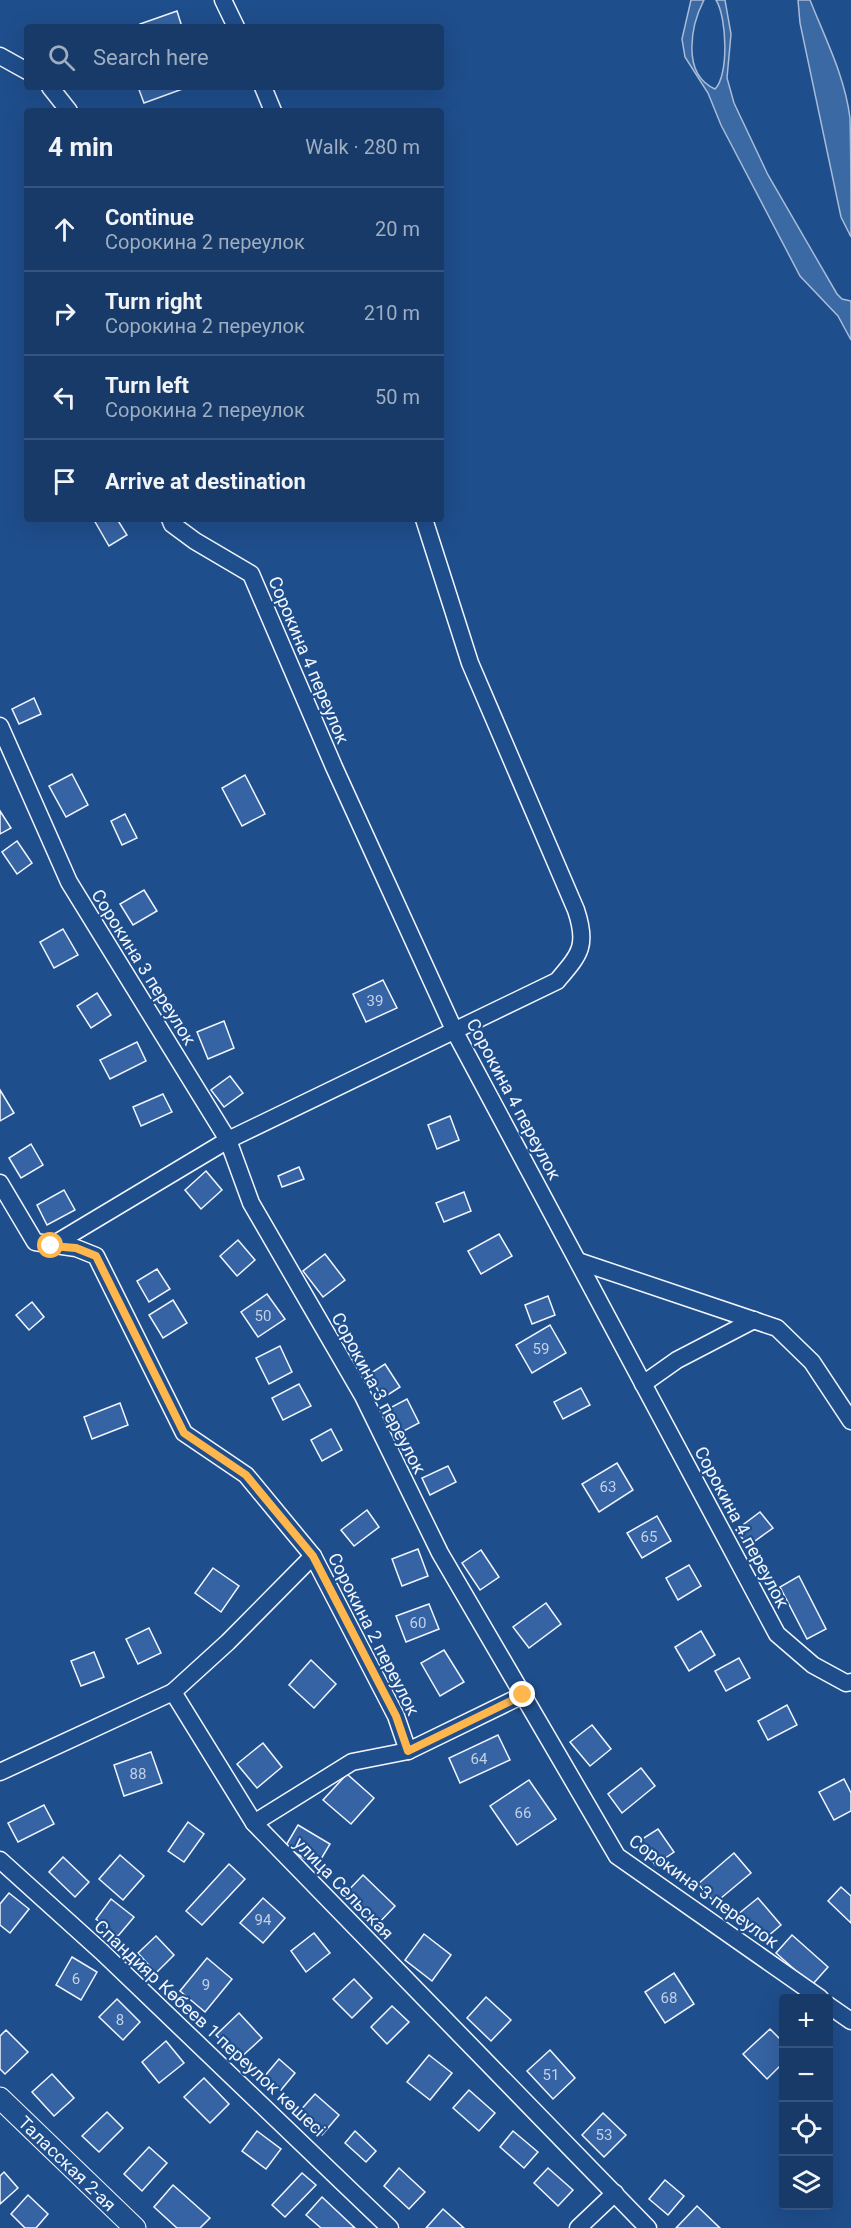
<!DOCTYPE html>
<html lang="en">
<head>
<meta charset="utf-8">
<style>
  :root { --surface:#173a69; --page:#20416f; --text:#f1f3f6; --muted:#9eadc0; --line:#36547d }
  body { margin:0; font-family:Roboto,sans-serif; background:var(--page); color:var(--text) }
  .controls { position:absolute; right:18px; bottom:18px; display:grid; overflow:hidden; border-radius:6px; box-shadow:0 6px 24px #0002 }
  .controls button { width:54px; height:54px; display:grid; place-items:center; padding:0; border:0; border-bottom:2px solid var(--line); background:var(--surface); color:var(--text); font:30px sans-serif }
  .stop { position:absolute; width:18px; height:18px; margin:-14px; border:4px solid #ffb74d; border-radius:50%; background:#fff }
  .stop.end { background:#ffb74d; border-color:#fff; box-shadow:0 2px 6px #0008 }
  .list { margin:0; padding:0; list-style:none }
  h2 { display:flex; justify-content:space-between; align-items:center; height:78px; margin:0; padding:0 24px; font-size:26px }
  h2 small { font-size:20px; font-weight:400; color:var(--muted) }
  .list li { display:grid; grid-template-columns:39px 1fr auto; gap:18px; align-items:center; box-sizing:border-box; height:84px; padding:0 24px; border-top:2px solid var(--line) }
  .list b { display:block; font-size:22px; white-space:nowrap }
  .list p { margin:0; font-size:20px; white-space:nowrap; color:var(--muted) }
  .list em { font-size:20px; font-style:normal; color:var(--muted) }
  .icon { flex:none; width:33px; height:33px; fill:none; stroke:currentColor; stroke-width:2; stroke-linecap:round; stroke-linejoin:round }
  .map { position:relative; flex:none; width:851px; height:2228px; overflow:hidden }
  .search { position:absolute; background:var(--surface); box-shadow:0 6px 24px #0002; left:24px; top:24px; width:420px; height:66px; display:flex; align-items:center; gap:15px; box-sizing:border-box; padding:0 21px; border-radius:6px; color:var(--muted); font-size:22px }
  .panel { position:absolute; background:var(--surface); box-shadow:0 6px 24px #0002; left:24px; top:108px; width:420px; height:414px; border-radius:6px }
  .map>svg:first-child { display:block }
  .water { fill:#3b69a3; stroke:#a8bbd7; stroke-width:1.5 }
  .building { fill:#3563a3; stroke:#f2f6ff; stroke-width:1.5 }
  .lines { fill:none; stroke-linecap:round; stroke-linejoin:round }
  .minor-casing { stroke:#f2f6ff; stroke-width:19 }
  .tertiary-casing { stroke:#f2f6ff; stroke-width:23 }
  .minor { stroke:#1f4e8c; stroke-width:16 }
  .tertiary { stroke:#1f4e8c; stroke-width:21 }
  .route { stroke:#ffb74d; stroke-width:8 }
  .labels { text-anchor:middle; dominant-baseline:central; stroke-width:4.5; stroke-linejoin:round; paint-order:stroke }
  .number-label { font-size:15px; fill:#c3d1e8 }
  .street-label { font-size:18px; fill:#f2f6ff; stroke:#1f4e8c }
</style>
</head>
<body>
<div class="map">
<svg width="851" height="2228" viewBox="0 0 851 2228">
  <rect width="100%" height="100%" fill="#1f4e8c"/>
  <g class="water">
    <path d="M691,0H704C691,25 681,74 715,89C729,76 727,17 716,0H725L731,34L727,78L734,103L768,175L837,294L842,299L851,301V340L838,316L800,276L721,125L708,93L685,57L682,39Z"/>
    <path d="M798,0H810L812,5C827,42 845,78 850,118C851,156 851,198 851,237L841,217L800,23Z"/>
  </g>
  <g class="building">
    <polygon points="177,11 182,27 141,27 140,24"/>
    <polygon points="138,87 188,87 144,103"/>
    <polygon points="117,519 127,535 109,546 94,520"/>
    <polygon points="34,698 41,714 19,724 12,709"/>
    <polygon points="72,774 88,805 66,817 49,786"/>
    <polygon points="245,775 265,814 242,826 222,788"/>
    <polygon points="0,811 11,828 0,834"/>
    <polygon points="125,814 137,838 122,845 111,821"/>
    <polygon points="17,841 32,863 17,874 2,852"/>
    <polygon points="144,890 157,911 133,925 120,904"/>
    <polygon points="63,929 78,955 54,968 40,942"/>
    <polygon points="383,980 397,1008 366,1022 353,994"/>
    <polygon points="97,993 111,1015 91,1028 77,1006"/>
    <polygon points="224,1021 234,1048 208,1059 197,1032"/>
    <polygon points="137,1042 146,1061 110,1079 100,1060"/>
    <polygon points="230,1076 243,1093 224,1107 211,1090"/>
    <polygon points="0,1090 14,1113 0,1121"/>
    <polygon points="163,1094 172,1112 141,1126 133,1107"/>
    <polygon points="450,1116 459,1140 437,1149 428,1125"/>
    <polygon points="31,1144 43,1165 21,1178 9,1158"/>
    <polygon points="299,1167 304,1179 282,1187 278,1176"/>
    <polygon points="206,1171 222,1190 201,1209 185,1190"/>
    <polygon points="64,1190 75,1210 47,1225 37,1205"/>
    <polygon points="464,1192 471,1211 444,1222 436,1203"/>
    <polygon points="499,1234 512,1256 481,1274 468,1251"/>
    <polygon points="238,1240 255,1260 237,1276 220,1256"/>
    <polygon points="325,1254 345,1280 323,1297 303,1271"/>
    <polygon points="157,1269 170,1289 149,1302 137,1281"/>
    <polygon points="267,1294 285,1319 258,1337 241,1312"/>
    <polygon points="548,1296 555,1315 532,1324 525,1305"/>
    <polygon points="173,1300 187,1323 163,1338 149,1315"/>
    <polygon points="32,1302 44,1317 29,1330 16,1315"/>
    <polygon points="550,1325 566,1353 532,1373 516,1345"/>
    <polygon points="280,1346 292,1372 269,1384 256,1358"/>
    <polygon points="385,1364 400,1387 383,1398 368,1375"/>
    <polygon points="299,1384 311,1406 283,1420 272,1398"/>
    <polygon points="581,1388 590,1405 563,1419 554,1402"/>
    <polygon points="407,1399 419,1423 398,1434 386,1410"/>
    <polygon points="120,1403 128,1425 92,1439 84,1417"/>
    <polygon points="331,1429 342,1450 322,1461 311,1440"/>
    <polygon points="617,1463 633,1490 599,1512 582,1484"/>
    <polygon points="448,1466 456,1482 430,1495 422,1478"/>
    <polygon points="367,1510 379,1527 354,1546 341,1530"/>
    <polygon points="760,1512 773,1528 748,1546 736,1530"/>
    <polygon points="657,1516 671,1541 642,1558 627,1533"/>
    <polygon points="418,1549 428,1576 402,1586 392,1559"/>
    <polygon points="481,1550 499,1577 480,1590 462,1563"/>
    <polygon points="689,1565 701,1586 678,1600 666,1578"/>
    <polygon points="213,1568 239,1586 221,1612 195,1593"/>
    <polygon points="799,1576 826,1629 807,1639 780,1587"/>
    <polygon points="546,1603 561,1624 529,1648 513,1627"/>
    <polygon points="429,1604 439,1629 406,1642 396,1616"/>
    <polygon points="149,1628 161,1653 138,1664 126,1639"/>
    <polygon points="701,1631 715,1655 689,1671 675,1647"/>
    <polygon points="444,1650 464,1682 440,1696 421,1663"/>
    <polygon points="94,1652 104,1677 81,1686 71,1661"/>
    <polygon points="739,1658 750,1678 726,1691 715,1671"/>
    <polygon points="311,1660 336,1684 314,1708 289,1685"/>
    <polygon points="787,1705 797,1725 768,1740 758,1721"/>
    <polygon points="592,1725 611,1749 590,1766 570,1742"/>
    <polygon points="498,1735 510,1760 460,1783 449,1758"/>
    <polygon points="263,1743 282,1767 257,1788 237,1764"/>
    <polygon points="151,1752 162,1783 124,1796 114,1765"/>
    <polygon points="641,1768 655,1786 622,1813 608,1794"/>
    <polygon points="347,1774 374,1798 351,1824 323,1800"/>
    <polygon points="844,1779 851,1793 851,1811 834,1820 819,1792"/>
    <polygon points="529,1780 556,1819 517,1845 490,1806"/>
    <polygon points="44,1805 54,1824 18,1842 8,1823"/>
    <polygon points="188,1822 204,1834 184,1862 168,1851"/>
    <polygon points="298,1825 330,1844 317,1866 285,1847"/>
    <polygon points="658,1829 674,1852 655,1865 639,1841"/>
    <polygon points="734,1853 751,1873 715,1903 698,1884"/>
    <polygon points="120,1855 144,1876 123,1900 99,1879"/>
    <polygon points="63,1857 89,1882 75,1897 49,1872"/>
    <polygon points="229,1864 245,1879 202,1925 186,1911"/>
    <polygon points="363,1875 395,1906 375,1927 343,1896"/>
    <polygon points="841,1887 851,1896 851,1923 828,1901"/>
    <polygon points="9,1893 29,1909 10,1933 0,1925 0,1904"/>
    <polygon points="263,1898 285,1918 263,1943 240,1923"/>
    <polygon points="758,1898 781,1925 761,1942 737,1915"/>
    <polygon points="111,1899 134,1917 118,1936 96,1919"/>
    <polygon points="314,1933 330,1953 306,1972 291,1951"/>
    <polygon points="424,1934 451,1955 432,1981 405,1960"/>
    <polygon points="792,1935 828,1967 812,1985 776,1953"/>
    <polygon points="156,1936 174,1955 156,1973 138,1953"/>
    <polygon points="72,1957 97,1972 81,2000 56,1985"/>
    <polygon points="207,1958 232,1979 205,2012 180,1991"/>
    <polygon points="674,1973 694,2004 665,2023 645,1992"/>
    <polygon points="354,1979 372,1998 352,2018 333,1999"/>
    <polygon points="486,1997 511,2020 491,2041 467,2018"/>
    <polygon points="117,1999 140,2022 123,2040 99,2017"/>
    <polygon points="392,2006 409,2022 387,2044 371,2027"/>
    <polygon points="239,2013 262,2038 239,2059 216,2035"/>
    <polygon points="770,2029 784,2043 784,2062 767,2079 743,2054"/>
    <polygon points="6,2030 28,2052 5,2074 0,2069 0,2036"/>
    <polygon points="166,2041 184,2063 159,2083 142,2062"/>
    <polygon points="550,2050 575,2078 553,2099 527,2071"/>
    <polygon points="429,2055 452,2073 430,2100 407,2082"/>
    <polygon points="279,2059 295,2073 281,2090 264,2077"/>
    <polygon points="52,2074 74,2098 54,2116 32,2092"/>
    <polygon points="204,2078 229,2104 210,2123 184,2097"/>
    <polygon points="469,2090 495,2113 479,2131 453,2108"/>
    <polygon points="315,2094 339,2115 322,2135 298,2113"/>
    <polygon points="107,2112 123,2128 99,2152 82,2136"/>
    <polygon points="603,2113 626,2135 604,2157 582,2135"/>
    <polygon points="257,2131 281,2149 266,2169 242,2151"/>
    <polygon points="355,2131 376,2151 366,2162 345,2143"/>
    <polygon points="513,2131 538,2152 524,2168 500,2147"/>
    <polygon points="149,2147 167,2163 142,2191 124,2174"/>
    <polygon points="399,2168 425,2192 409,2209 384,2186"/>
    <polygon points="548,2168 573,2190 558,2206 534,2183"/>
    <polygon points="4,2172 18,2188 0,2204 0,2176"/>
    <polygon points="302,2173 316,2185 285,2217 272,2205"/>
    <polygon points="665,2180 684,2196 668,2215 649,2199"/>
    <polygon points="173,2185 210,2218 200,2228 177,2228 154,2207"/>
    <polygon points="28,2195 48,2214 36,2228 25,2228 11,2214"/>
    <polygon points="322,2197 355,2228 321,2228 306,2215"/>
    <polygon points="697,2206 720,2228 676,2228"/>
    <polygon points="443,2209 464,2228 426,2228"/>
  </g>
  <g class="lines">
    <defs>
      <g id="minor">
        <polyline points="223,0 236,27"/>
        <polyline points="0,56 27,71"/>
        <polyline points="50,87 69,111"/>
        <polyline points="263,87 273,111"/>
        <polyline points="170,519 172,524 195,541 251,574 334,767 455,1032 777,1634 813,1665 846,1683 851,1682"/>
        <polyline points="0,726 69,882 228,1140 251,1203 363,1396 440,1553 617,1856 820,1998"/>
        <polyline points="0,1183 35,1242 76,1248 96,1256 184,1433 246,1475 313,1556 396,1716 408,1751 523,1695"/>
        <path d="M51,1246L228,1140L557,981C580,954 588,946 576,910L470,663L424,519"/>
        <polyline points="578,1261 777,1328 812,1362 851,1421"/>
        <polyline points="643,1384 677,1360 754,1320"/>
        <polyline points="173,1692 228,1642 313,1556"/>
        <polyline points="0,1772 173,1692 254,1823 648,2228"/>
        <polyline points="254,1823 352,1762 408,1751"/>
        <polyline points="0,1860 102,1952 390,2228"/>
        <polyline points="828,2005 851,2021"/>
        <polyline points="578,2228 615,2193"/>
      </g>
      <g id="tertiary">
        <path id="s1" d="M0,2098L135,2228"/>
      </g>
    </defs>
    <use href="#minor" class="minor-casing"/>
    <use href="#tertiary" class="tertiary-casing"/>
    <use href="#minor" class="minor"/>
    <use href="#tertiary" class="tertiary"/>
  </g>
  <g class="lines">
    <polyline class="route" points="51,1246 76,1248 96,1256 184,1433 246,1475 313,1556 396,1716 408,1751 523,1695"/>
  </g>
  <g class="labels">
    <g class="number-label">
      <text x="375" y="1001">39</text>
      <text x="263" y="1316">50</text>
      <text x="541" y="1349">59</text>
      <text x="608" y="1487">63</text>
      <text x="649" y="1537">65</text>
      <text x="418" y="1623">60</text>
      <text x="479" y="1759">64</text>
      <text x="138" y="1774">88</text>
      <text x="523" y="1813">66</text>
      <text x="263" y="1920">94</text>
      <text x="76" y="1979">6</text>
      <text x="206" y="1985">9</text>
      <text x="669" y="1998">68</text>
      <text x="120" y="2020">8</text>
      <text x="551" y="2075">51</text>
      <text x="604" y="2135">53</text>
    </g>
    <g class="street-label">
      <text transform="translate(309 660) rotate(67)">Сорокина 4 переулок</text>
      <text transform="translate(144 967) rotate(58)">Сорокина 3 переулок</text>
      <text transform="translate(514 1099) rotate(62)">Сорокина 4 переулок</text>
      <text transform="translate(379 1393) rotate(62)">Сорокина 3 переулок</text>
      <text transform="translate(742 1527) rotate(62)">Сорокина 4 переулок</text>
      <text transform="translate(374 1634) rotate(63)">Сорокина 2 переулок</text>
      <text transform="translate(344 1888) rotate(46)">улица Сельская</text>
      <text transform="translate(704 1891) rotate(36)">Сорокина 3 переулок</text>
      <text transform="translate(210 2028) rotate(43)">Спандияр Көбеев 1 переулок көшесі</text>
      <text stroke="none"><textPath href="#s1" startOffset="94">Таласская 2-ая</textPath></text>
    </g>
  </g>
</svg>
<div class="controls">
<button>+</button>
<button>−</button>
<button><svg class="icon" aria-label="locate" viewBox="0 0 24 24"><circle cx="12" cy="12" r="6"/><path d="M12 2v4M12 18v4M2 12h4M18 12h4"/></svg></button>
<button><svg class="icon" aria-label="layers" viewBox="0 0 24 24"><path d="M12 4l9 5-9 5-9-5zM3 14l9 5 9-5"/></svg></button>
</div>
<div class="stop" style="left:51px;top:1246px"></div>
<div class="stop end" style="left:523px;top:1695px"></div>
<div class="search"><svg class="icon" aria-label="search" viewBox="0 0 24 24"><circle cx="10" cy="10" r="6"/><path d="M15 15l6 6"/></svg>Search here</div>
<section class="panel">
<h2>4 min<small>Walk · 280 m</small></h2>
<ul class="list">
<li><svg class="icon" aria-label="ahead" viewBox="0 0 24 24"><path d="M12 20V5M6 11l6-6 6 6"/></svg><div><b>Continue</b><p>Сорокина 2 переулок</p></div><em>20 m</em></li>
<li><svg class="icon" aria-label="right" viewBox="0 0 24 24"><path d="M7 20v-9h11M14 6l5 5-5 5"/></svg><div><b>Turn right</b><p>Сорокина 2 переулок</p></div><em>210 m</em></li>
<li><svg class="icon" aria-label="left" viewBox="0 0 24 24"><path d="M17 20v-9H6M10 6l-5 5 5 5"/></svg><div><b>Turn left</b><p>Сорокина 2 переулок</p></div><em>50 m</em></li>
<li><svg class="icon" aria-label="arrive" viewBox="0 0 24 24"><path d="M6 21V4h12l-3 4 3 4H6"/></svg><div><b>Arrive at destination</b></div></li>
</ul>
</section>
</div>
</body>
</html>
